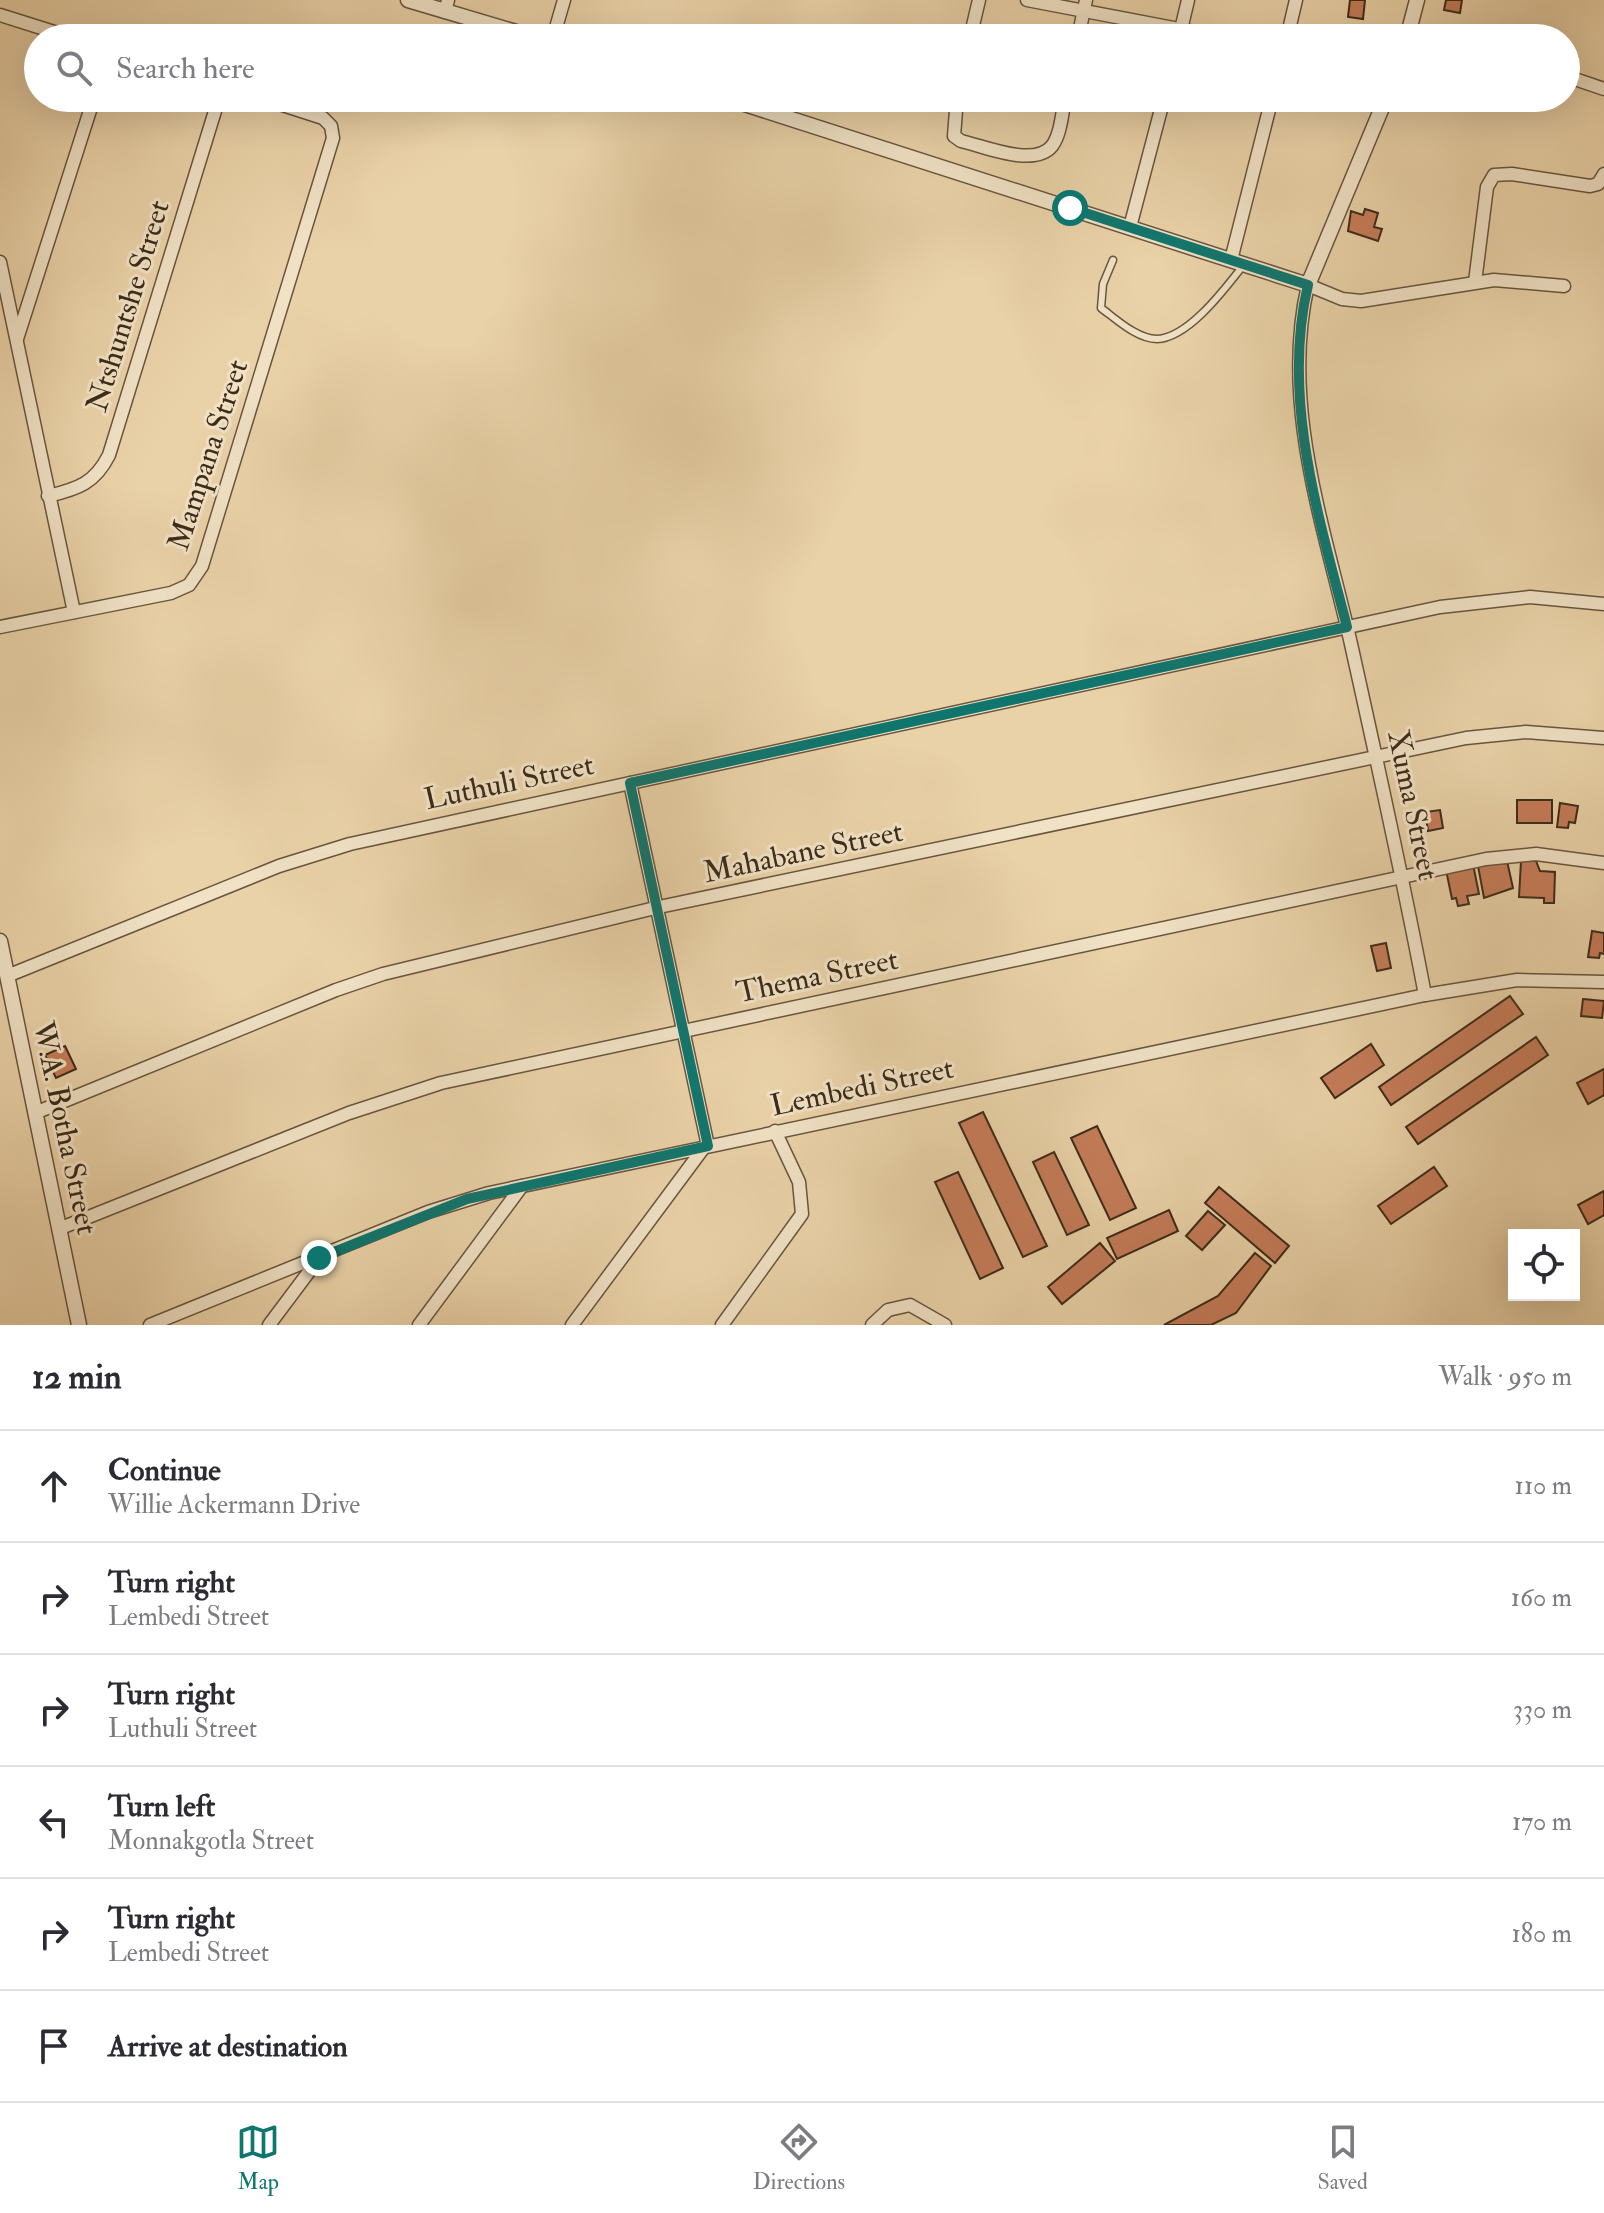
<!DOCTYPE html>
<html lang="en">
<head>
<meta charset="utf-8">
<style>
  :root { --surface:#fff; --page:#f7f7f7; --text:#2b2b33; --muted:#7c7c81; --line:#e1e1e2; --accent:#0f766e }
  body { margin:0; font-family:"IM FELL Double Pica",serif; background:var(--page); color:var(--text) }
  .controls { position:absolute; right:24px; bottom:24px; display:grid; overflow:hidden; border-radius:0px; box-shadow:0 8px 32px #0002 }
  .controls button { width:72px; height:72px; display:grid; place-items:center; padding:0; border:0; border-bottom:2px solid var(--line); background:var(--surface); color:var(--text); font:40px sans-serif }
  .stop { position:absolute; width:24px; height:24px; margin:-18px; border:6px solid #0f766e; border-radius:50%; background:#fff }
  .stop.end { background:#0f766e; border-color:#fff; box-shadow:0 2px 8px #0008 }
  .list { margin:0; padding:0; list-style:none }
  h2 { display:flex; justify-content:space-between; align-items:center; height:104px; margin:0; padding:0 32px; font-size:34px }
  h2 small { font-size:26px; font-weight:400; color:var(--muted) }
  .list li { display:grid; grid-template-columns:52px 1fr auto; gap:24px; align-items:center; box-sizing:border-box; height:112px; padding:0 32px; border-top:2px solid var(--line) }
  .list b { display:block; font-size:30px; white-space:nowrap }
  .list p { margin:0; font-size:26px; white-space:nowrap; color:var(--muted) }
  .list em { font-size:26px; font-style:normal; color:var(--muted) }
  .icon { flex:none; width:44px; height:44px; fill:none; stroke:currentColor; stroke-width:2; stroke-linecap:round; stroke-linejoin:round }
  .map { position:relative; flex:none; width:1604px; height:1325px; overflow:hidden }
  .search { position:absolute; background:var(--surface); box-shadow:0 8px 32px #0002; left:24px; right:24px; top:24px; height:88px; display:flex; align-items:center; gap:20px; box-sizing:border-box; padding:0 28px; border-radius:44px; color:var(--muted); font-size:30px }
  .sheet { height:776px; background:var(--surface) }
  nav { display:flex; justify-content:space-around; align-items:center; box-sizing:border-box; height:112px; border-top:2px solid var(--line); background:var(--surface); font-size:22px; color:var(--muted) }
  nav a { display:grid; justify-items:center; gap:4px }
  nav .on { color:var(--accent) }
  .map>svg:first-child { display:block }
  .building { fill:#c57c59; stroke:#3c2b1a; stroke-width:2 }
  .lines { fill:none; stroke-linecap:round; stroke-linejoin:round }
  .service-casing { stroke:#68553e; stroke-width:9 }
  .minor-casing { stroke:#68553e; stroke-width:15 }
  .tertiary-casing { stroke:#68553e; stroke-width:17 }
  .service { stroke:#f1e2c6; stroke-width:6 }
  .minor { stroke:#f1e2c6; stroke-width:12 }
  .tertiary { stroke:#f1e2c6; stroke-width:14 }
  .route { stroke:#0f766e; stroke-width:10 }
  .labels { text-anchor:middle; dominant-baseline:central; stroke-width:6; stroke-linejoin:round; paint-order:stroke }
  .street-label { font-size:30px; fill:#3c2b1a; stroke:#f1e2c6 }
</style>
</head>
<body>
<div class="map">
<svg width="1604" height="1325" viewBox="0 0 1604 1325">
  <rect width="100%" height="100%" fill="#ead2a8"/>
  <filter id="stains"><feTurbulence type="fractalNoise" baseFrequency=".0025" numOctaves="4"/><feColorMatrix values="0 0 0 0 .2 0 0 0 0 .09 0 0 0 0 .02 0 0 0 .5 -.17"/></filter>
  <radialGradient id="worn" r=".72"><stop offset=".6" stop-color="#630" stop-opacity="0"/><stop offset="1" stop-color="#630" stop-opacity=".3"/></radialGradient>
  <g class="building">
    <polygon points="1350,0 1365,0 1363,19 1348,17"/>
    <polygon points="1446,0 1462,0 1460,13 1444,10"/>
    <polygon points="1365,209 1378,213 1374,227 1382,229 1378,241 1348,231 1351,211 1363,215"/>
    <rect x="1517" y="800" width="35" height="23"/>
    <polygon points="1560,803 1578,806 1575,823 1569,822 1568,828 1557,827"/>
    <polygon points="1440,810 1443,828 1428,831 1425,812"/>
    <polygon points="1507,861 1513,888 1484,898 1478,866"/>
    <polygon points="1521,861 1536,861 1540,871 1555,872 1554,903 1544,903 1544,898 1519,897"/>
    <polygon points="1473,864 1479,894 1467,896 1469,904 1458,906 1456,898 1452,899 1446,870"/>
    <polygon points="1592,931 1604,933 1604,954 1600,953 1599,958 1588,957"/>
    <polygon points="1386,943 1391,968 1377,971 1371,946"/>
    <polygon points="1510,996 1523,1014 1391,1105 1379,1087"/>
    <polygon points="1583,999 1604,1001 1602,1018 1581,1016"/>
    <polygon points="1536,1037 1548,1055 1418,1144 1406,1127"/>
    <polygon points="1371,1044 1384,1065 1335,1098 1321,1078"/>
    <polygon points="65,1046 76,1069 56,1078 45,1055"/>
    <polygon points="1604,1069 1604,1095 1588,1104 1577,1083"/>
    <polygon points="983,1112 1047,1246 1023,1257 959,1123"/>
    <polygon points="1097,1126 1136,1208 1110,1220 1071,1138"/>
    <polygon points="1054,1152 1089,1225 1067,1235 1033,1162"/>
    <polygon points="1434,1167 1447,1186 1391,1224 1378,1206"/>
    <polygon points="958,1172 1003,1268 980,1279 935,1182"/>
    <polygon points="1219,1187 1289,1246 1275,1263 1205,1203"/>
    <polygon points="1604,1191 1604,1215 1588,1224 1578,1205"/>
    <polygon points="1169,1210 1178,1231 1117,1259 1107,1238"/>
    <polygon points="1208,1211 1225,1225 1202,1250 1186,1236"/>
    <polygon points="1100,1243 1115,1261 1062,1304 1048,1287"/>
    <polygon points="1255,1253 1271,1266 1236,1313 1211,1325 1164,1325 1218,1296"/>
  </g>
  <g class="lines">
    <defs>
      <path id="service" d="M1113,260L1103,284L1101,308C1116,319 1137,339 1157,339C1188,338 1224,290 1242,267"/>
      <g id="minor">
        <polyline points="1027,0 1226,38"/>
        <polyline points="445,12 448,0"/>
        <polyline points="0,15 73,38"/>
        <polyline points="553,38 564,0"/>
        <polyline points="970,38 979,0"/>
        <polyline points="1078,38 1086,0"/>
        <polyline points="1179,38 1188,0"/>
        <polyline points="1287,38 1296,0"/>
        <polyline points="1566,76 1604,89"/>
        <path d="M957,98L954,136L961,141C984,146 1034,168 1052,146C1061,134 1062,113 1065,98"/>
        <polyline points="1130,227 1164,98"/>
        <polyline points="1231,260 1272,98"/>
        <polyline points="0,262 74,612"/>
        <polyline points="1475,282 1487,187 1494,175 1512,174 1590,186 1598,184 1604,174"/>
        <polyline points="17,339 94,98"/>
        <path d="M48,496C78,489 95,483 109,455L219,98"/>
        <polyline points="0,627 171,593 189,585 202,566 333,138 331,126 323,118 261,98"/>
        <polyline points="630,783 708,1146"/>
        <polyline points="7,976 279,866 350,844 1440,607 1530,597 1604,604"/>
        <path d="M1425,995C1403,878 1377,761 1351,644C1325,528 1280,405 1308,285L1342,299L1361,301L1494,280L1564,286"/>
        <polyline points="35,1113 336,990 383,974 659,907 1466,738 1526,732 1604,738"/>
        <polyline points="61,1228 349,1113 441,1083 1486,859 1536,854 1604,863"/>
        <polyline points="150,1325 428,1212 489,1193 1425,995 1517,980 1604,982"/>
        <polyline points="269,1325 317,1261"/>
        <polyline points="419,1325 522,1186"/>
        <polyline points="572,1325 705,1146"/>
        <polyline points="722,1325 802,1214 799,1182 775,1131"/>
        <polyline points="872,1325 888,1310 910,1305 945,1325"/>
      </g>
      <g id="tertiary">
        <polyline points="408,0 536,38"/>
        <polyline points="1407,38 1417,0"/>
        <polyline points="726,98 1308,285 1386,98"/>
        <polyline points="0,941 79,1325"/>
      </g>
    </defs>
    <use href="#service" class="service-casing"/>
    <use href="#minor" class="minor-casing"/>
    <use href="#tertiary" class="tertiary-casing"/>
    <use href="#service" class="service"/>
    <use href="#minor" class="minor"/>
    <use href="#tertiary" class="tertiary"/>
  </g>
  <g class="lines">
    <path class="route" d="M319,1258L467,1199L708,1146L630,783L1347,627C1319,518 1281,398 1308,285L1070,208"/>
  </g>
  <g class="labels">
    <g class="street-label">
      <text transform="translate(128 306) rotate(-73)">Ntshuntshe Street</text>
      <text transform="translate(208 455) rotate(-72)">Mampana Street</text>
      <text transform="translate(509 782) rotate(-12)">Luthuli Street</text>
      <text transform="translate(1413 805) rotate(78)">Xuma Street</text>
      <text transform="translate(803 852) rotate(-12)">Mahabane Street</text>
      <text transform="translate(817 976) rotate(-12)">Thema Street</text>
      <text transform="translate(862 1087) rotate(-12)">Lembedi Street</text>
      <text transform="translate(65 1128) rotate(78)">W.A. Botha Street</text>
    </g>
  </g>
  <rect width="100%" height="100%" filter="url(#stains)"/>
  <rect width="100%" height="100%" fill="url(#worn)"/>
</svg>
<div class="controls">
<button><svg class="icon" aria-label="locate" viewBox="0 0 24 24"><circle cx="12" cy="12" r="6"/><path d="M12 2v4M12 18v4M2 12h4M18 12h4"/></svg></button>
</div>
<div class="stop" style="left:1070px;top:208px"></div>
<div class="stop end" style="left:319px;top:1258px"></div>
<div class="search"><svg class="icon" aria-label="search" viewBox="0 0 24 24"><circle cx="10" cy="10" r="6"/><path d="M15 15l6 6"/></svg>Search here</div>
</div>
<section class="sheet">
<h2>12 min<small>Walk · 950 m</small></h2>
<ul class="list">
<li><svg class="icon" aria-label="ahead" viewBox="0 0 24 24"><path d="M12 20V5M6 11l6-6 6 6"/></svg><div><b>Continue</b><p>Willie Ackermann Drive</p></div><em>110 m</em></li>
<li><svg class="icon" aria-label="right" viewBox="0 0 24 24"><path d="M7 20v-9h11M14 6l5 5-5 5"/></svg><div><b>Turn right</b><p>Lembedi Street</p></div><em>160 m</em></li>
<li><svg class="icon" aria-label="right" viewBox="0 0 24 24"><path d="M7 20v-9h11M14 6l5 5-5 5"/></svg><div><b>Turn right</b><p>Luthuli Street</p></div><em>330 m</em></li>
<li><svg class="icon" aria-label="left" viewBox="0 0 24 24"><path d="M17 20v-9H6M10 6l-5 5 5 5"/></svg><div><b>Turn left</b><p>Monnakgotla Street</p></div><em>170 m</em></li>
<li><svg class="icon" aria-label="right" viewBox="0 0 24 24"><path d="M7 20v-9h11M14 6l5 5-5 5"/></svg><div><b>Turn right</b><p>Lembedi Street</p></div><em>180 m</em></li>
<li><svg class="icon" aria-label="arrive" viewBox="0 0 24 24"><path d="M6 21V4h12l-3 4 3 4H6"/></svg><div><b>Arrive at destination</b></div></li>
</ul>
</section>
<nav>
<a class="on"><svg class="icon" aria-label="map" viewBox="0 0 24 24"><path d="M3 6l6-2 6 2 6-2v14l-6 2-6-2-6 2zM9 4v14M15 6v14"/></svg>Map</a>
<a><svg class="icon" aria-label="directions" viewBox="0 0 24 24"><path d="M12 3l9 9-9 9-9-9zM9 14v-3h6M13 9l2 2-2 2"/></svg>Directions</a>
<a><svg class="icon" aria-label="saved" viewBox="0 0 24 24"><path d="M7 4h10v16l-5-4-5 4z"/></svg>Saved</a>
</nav>
</body>
</html>
